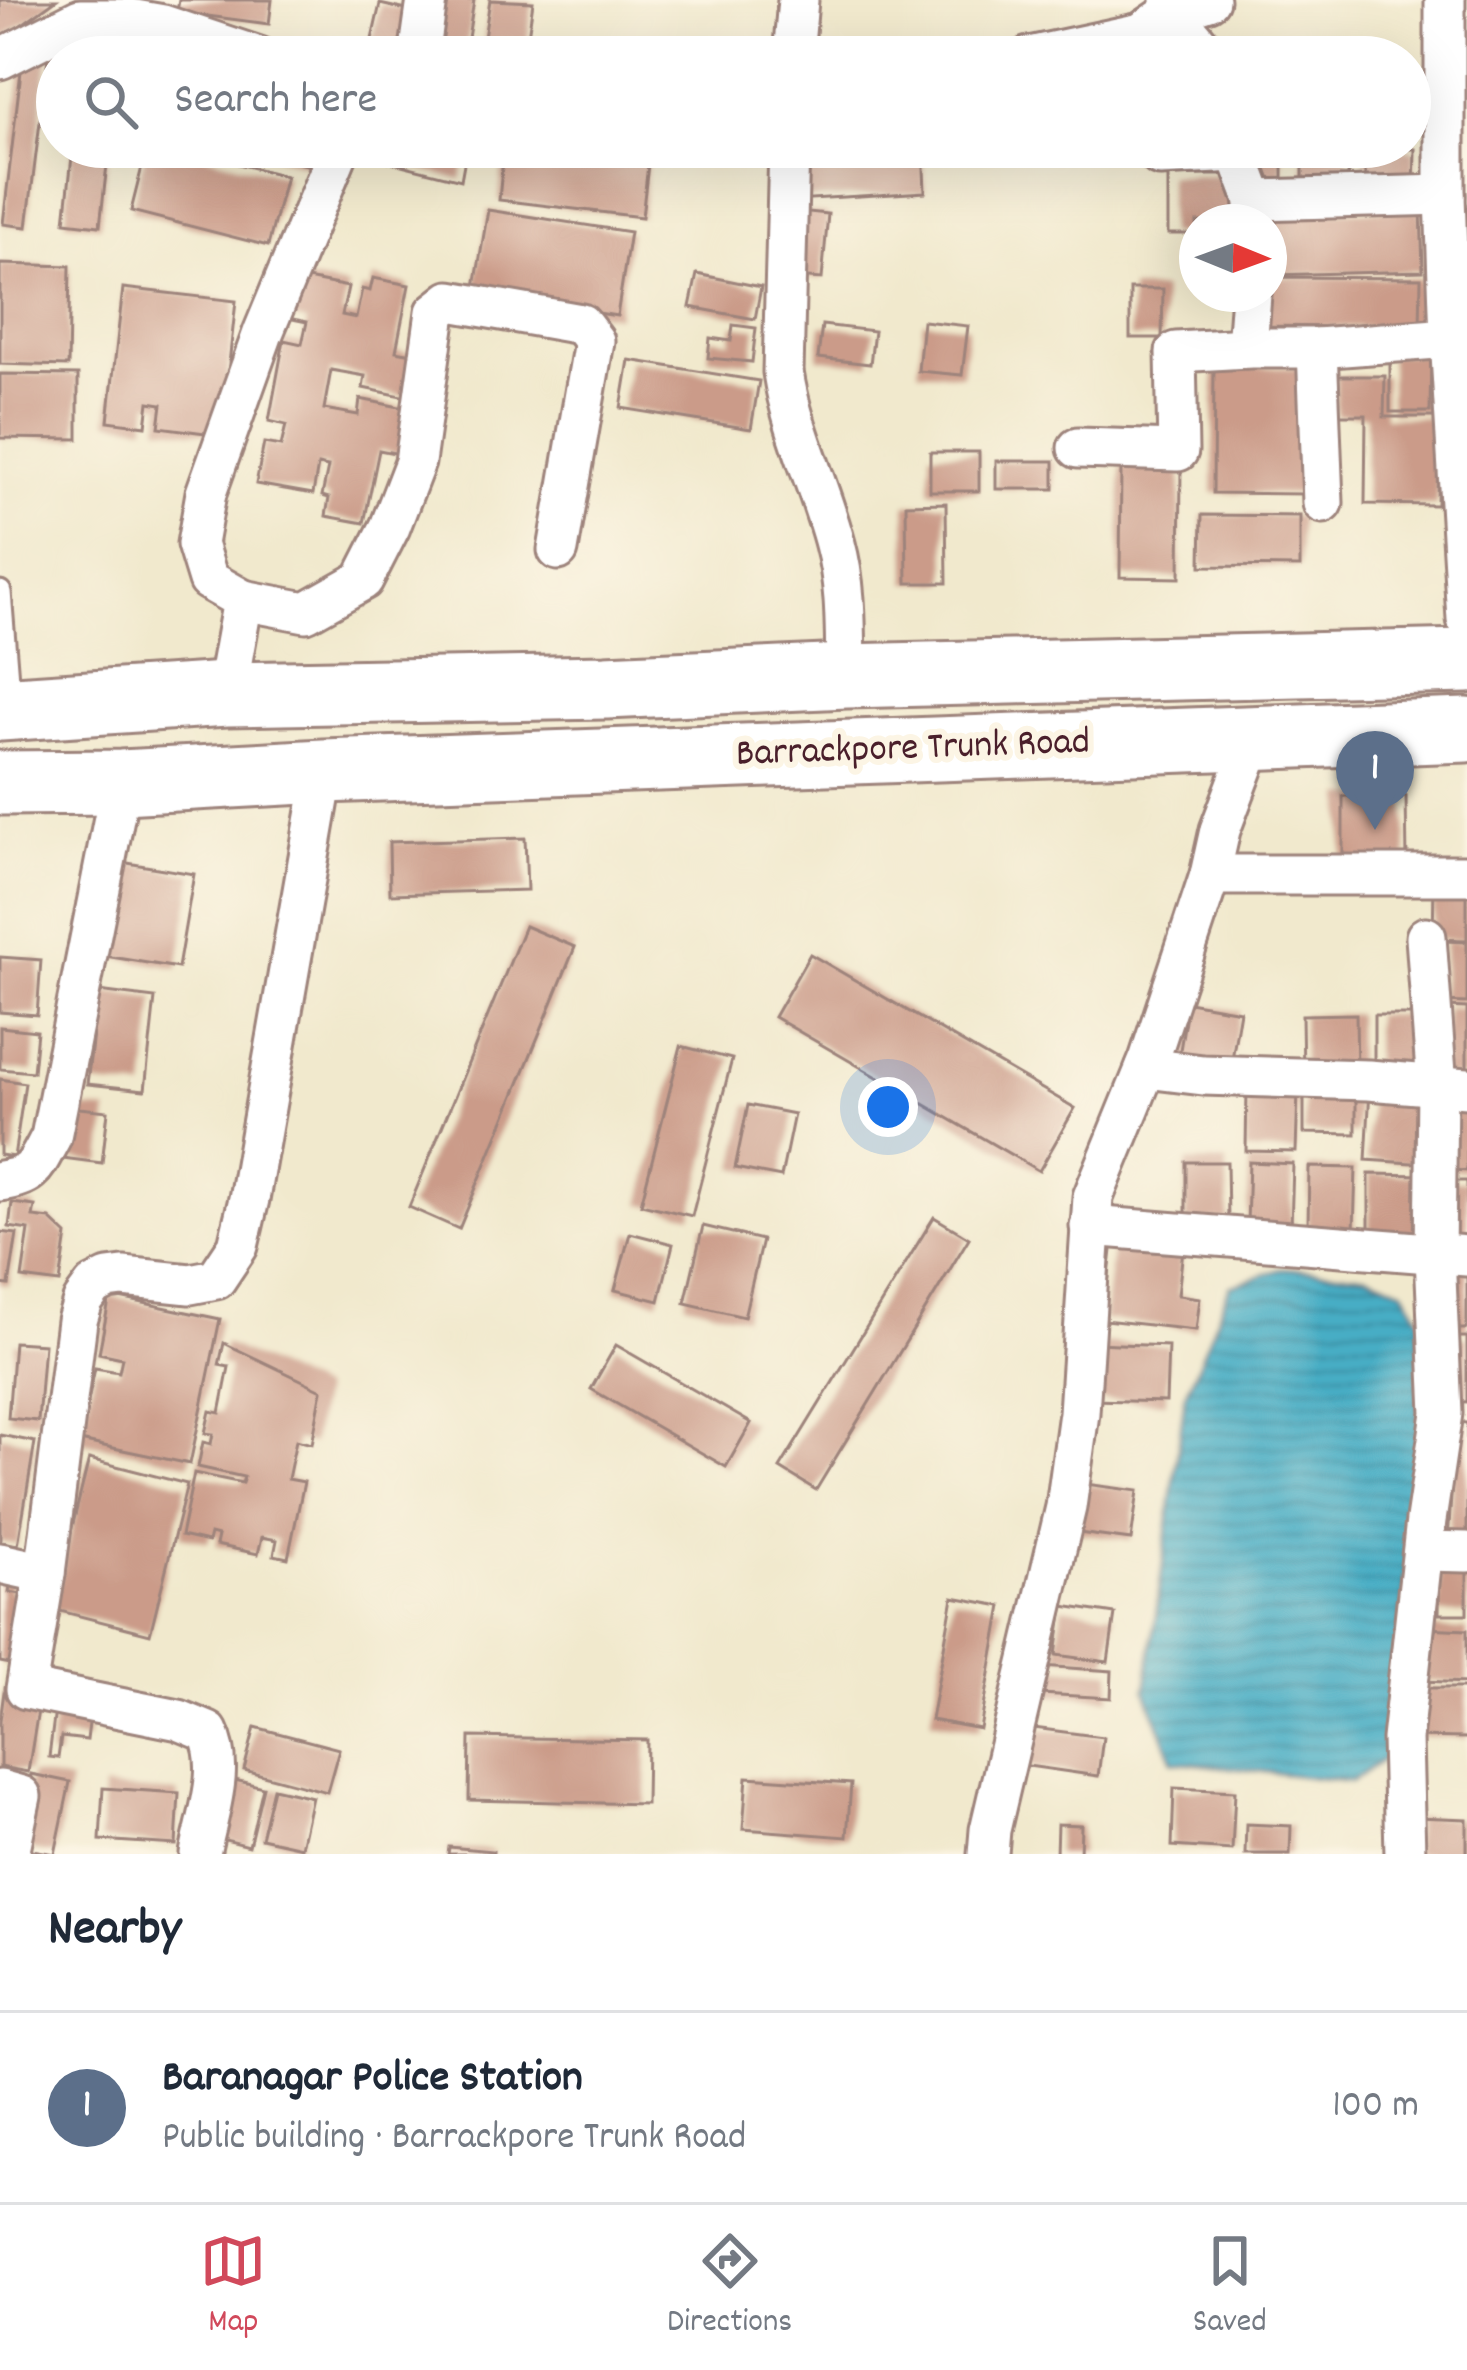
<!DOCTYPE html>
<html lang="en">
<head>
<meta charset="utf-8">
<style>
  :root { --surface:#fff; --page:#f6f6f7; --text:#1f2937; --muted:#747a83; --line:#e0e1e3; --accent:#d1495b }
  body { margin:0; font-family:Dekko,sans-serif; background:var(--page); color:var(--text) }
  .compass { position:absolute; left:1179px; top:204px; width:108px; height:108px; border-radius:50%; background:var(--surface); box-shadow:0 12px 48px #0002; rotate:91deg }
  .you { position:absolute; left:888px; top:1107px; width:42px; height:42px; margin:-30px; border:9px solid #fff; border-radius:50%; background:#1a73e8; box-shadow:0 0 0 18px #1a73e833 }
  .badge { display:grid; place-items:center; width:78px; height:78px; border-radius:50%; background:var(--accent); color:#fff; font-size:39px; font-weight:700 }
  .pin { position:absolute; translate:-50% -99px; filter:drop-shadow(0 3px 6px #0008) }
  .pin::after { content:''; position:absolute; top:63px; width:42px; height:36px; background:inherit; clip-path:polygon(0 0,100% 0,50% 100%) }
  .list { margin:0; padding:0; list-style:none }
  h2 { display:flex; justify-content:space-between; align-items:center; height:156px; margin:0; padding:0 48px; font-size:51px }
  h2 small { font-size:39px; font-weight:400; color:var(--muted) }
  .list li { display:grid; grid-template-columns:78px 1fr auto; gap:36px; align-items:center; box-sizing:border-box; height:192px; padding:0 48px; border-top:3px solid var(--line) }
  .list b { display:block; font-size:45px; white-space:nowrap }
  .list p { margin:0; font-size:39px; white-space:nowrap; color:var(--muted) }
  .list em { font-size:39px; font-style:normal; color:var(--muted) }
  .icon { flex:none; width:66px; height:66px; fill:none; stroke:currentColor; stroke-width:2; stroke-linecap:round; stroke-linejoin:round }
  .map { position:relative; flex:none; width:1467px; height:1854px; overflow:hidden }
  .search { position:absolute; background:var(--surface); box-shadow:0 12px 48px #0002; left:36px; right:36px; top:36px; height:132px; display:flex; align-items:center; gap:30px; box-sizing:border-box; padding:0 42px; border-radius:66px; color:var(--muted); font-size:45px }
  .sheet { height:348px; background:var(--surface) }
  nav { display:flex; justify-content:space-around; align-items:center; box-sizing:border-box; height:168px; border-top:3px solid var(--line); background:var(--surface); font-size:33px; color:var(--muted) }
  nav a { display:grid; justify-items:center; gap:6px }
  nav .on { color:var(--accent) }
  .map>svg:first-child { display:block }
  .water { fill:url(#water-rules); stroke:#486678; stroke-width:3 }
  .building { fill:#cb9b89 }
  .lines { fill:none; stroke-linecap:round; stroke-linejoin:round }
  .lane-casing { stroke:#9e847c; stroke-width:27 }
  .street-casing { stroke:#9e847c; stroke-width:45 }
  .primary-casing { stroke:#9e847c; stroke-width:69 }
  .lane { stroke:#fff; stroke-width:21 }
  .street { stroke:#fff; stroke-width:39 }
  .primary { stroke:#fff; stroke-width:63 }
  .labels { text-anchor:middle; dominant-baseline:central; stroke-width:12; stroke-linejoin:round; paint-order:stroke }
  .street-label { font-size:39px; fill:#4a1f2b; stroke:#fcf5e5 }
</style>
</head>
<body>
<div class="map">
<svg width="1467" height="1854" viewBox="0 0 1467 1854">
  <defs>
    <pattern id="water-rules" width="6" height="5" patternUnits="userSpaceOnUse" patternTransform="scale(3)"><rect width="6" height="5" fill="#46adc5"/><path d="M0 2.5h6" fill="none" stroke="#3c8ca0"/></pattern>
  </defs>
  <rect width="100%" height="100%" fill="#fcf5e5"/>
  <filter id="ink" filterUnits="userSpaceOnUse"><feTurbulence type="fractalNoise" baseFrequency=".00833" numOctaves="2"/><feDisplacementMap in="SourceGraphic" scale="24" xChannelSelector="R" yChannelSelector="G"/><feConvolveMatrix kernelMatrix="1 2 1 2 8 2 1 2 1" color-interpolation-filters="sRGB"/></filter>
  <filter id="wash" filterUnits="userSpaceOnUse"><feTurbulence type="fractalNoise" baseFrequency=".004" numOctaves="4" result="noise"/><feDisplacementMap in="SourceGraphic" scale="48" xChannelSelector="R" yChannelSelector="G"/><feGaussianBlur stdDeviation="2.7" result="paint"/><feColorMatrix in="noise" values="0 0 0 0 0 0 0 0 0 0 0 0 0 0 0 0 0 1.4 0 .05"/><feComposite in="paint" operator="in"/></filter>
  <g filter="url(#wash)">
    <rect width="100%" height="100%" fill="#f1e9cd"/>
    <polygon class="water" points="1284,1268 1368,1275 1404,1290 1420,1318 1417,1487 1386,1757 1351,1782 1173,1761 1146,1690 1185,1397 1230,1286"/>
    <g id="blocks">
      <g class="building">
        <polygon points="0,0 56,0 0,40"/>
        <polygon points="179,0 272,0 269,24 177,12"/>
        <polygon points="436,0 474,0 465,57 426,57"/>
        <polygon points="490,0 533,2 525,57 481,57"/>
        <polygon points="380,4 415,12 405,57 368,57"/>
        <polygon points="85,39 120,43 119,57 83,57"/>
        <polygon points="23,54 48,57 27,227 3,224"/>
        <polygon points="1410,109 1415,109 1414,139 1410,139"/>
        <polygon points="73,147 109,147 100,226 65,222"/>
        <polygon points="147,147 171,147 286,176 268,246 131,211"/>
        <polygon points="240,147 323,147 317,168"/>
        <polygon points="383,147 467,147 461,180 381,160"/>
        <polygon points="504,147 650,147 642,217 499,200"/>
        <polygon points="868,147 923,147 925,192 795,200 793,164 869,159"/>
        <polygon points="1253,148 1283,149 1283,188 1253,187"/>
        <polygon points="1303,148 1348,149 1348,188 1303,187"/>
        <polygon points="1365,149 1415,149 1414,188 1365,188"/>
        <polygon points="1168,175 1234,175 1234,222 1197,222 1197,234 1168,234"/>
        <polygon points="488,210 630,232 617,316 474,293"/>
        <polygon points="1421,210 1423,271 1269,275 1269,222 1262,213"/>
        <polygon points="799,211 828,214 822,279 794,277"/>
        <polygon points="0,264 70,266 68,366 0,364"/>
        <polygon points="697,274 761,287 755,319 690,307"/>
        <polygon points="297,277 348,287 342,315 356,318 362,289 370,291 373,278 409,285 396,351 424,356 416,399 363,388 365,376 331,370 324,409 358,415 360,399 414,410 405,455 379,450 364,523 326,516 329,498 322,496 328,467 318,465 313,494 256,484 264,443 281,446 286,425 269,421 284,340 302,344 307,322 288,318"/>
        <polygon points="1269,277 1421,278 1420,328 1262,326 1269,294"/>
        <polygon points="123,288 236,301 221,435 159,427 162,404 149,402 146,426 108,421"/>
        <polygon points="1130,289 1163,289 1162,338 1130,338"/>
        <polygon points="923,321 968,326 962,375 918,371"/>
        <polygon points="733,325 756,328 752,362 708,358 710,338 731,341"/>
        <polygon points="822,325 874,331 870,364 818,358"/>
        <polygon points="1390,354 1431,354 1430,412 1390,412"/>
        <polygon points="629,360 759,381 751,429 621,408"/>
        <polygon points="1214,366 1308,368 1306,494 1213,493"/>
        <polygon points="0,374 78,375 78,439 0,438"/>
        <polygon points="1336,376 1385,376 1384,417 1438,417 1437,505 1365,504 1366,415 1336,415"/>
        <rect x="930" y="452" width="49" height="39"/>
        <rect x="996" y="461" width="58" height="28"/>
        <polygon points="1121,466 1181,467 1180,578 1120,577"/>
        <polygon points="946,503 947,583 907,583 906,504"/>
        <polygon points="1202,515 1300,516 1300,567 1201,566"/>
        <polygon points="1343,796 1406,796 1407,863 1343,864"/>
        <polygon points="525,838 527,890 390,894 389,842"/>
        <polygon points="115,861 194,874 178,968 99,955"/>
        <polygon points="1434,883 1467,884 1467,940 1433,939"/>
        <polygon points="525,926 575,947 459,1229 409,1207"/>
        <polygon points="1445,941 1467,942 1467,1003 1441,1002"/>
        <polygon points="810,954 1075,1108 1039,1171 774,1017"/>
        <polygon points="0,957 41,960 37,1015 0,1012"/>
        <polygon points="98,991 155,998 145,1090 87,1084"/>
        <polygon points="1188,1002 1240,1011 1230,1071 1178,1062"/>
        <polygon points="1446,1007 1467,1008 1467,1077 1443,1076"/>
        <polygon points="1356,1014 1357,1073 1303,1075 1302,1015"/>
        <polygon points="1374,1015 1427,1015 1426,1071 1374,1071"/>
        <polygon points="0,1027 37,1031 33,1072 0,1069"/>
        <polygon points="681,1046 732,1059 692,1216 641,1204"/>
        <polygon points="0,1079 25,1083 14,1157 0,1155"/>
        <polygon points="1304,1086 1356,1087 1356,1134 1304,1133"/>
        <polygon points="1247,1089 1298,1090 1296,1152 1246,1151"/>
        <polygon points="1370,1089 1433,1093 1428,1164 1366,1160"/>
        <polygon points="1453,1103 1467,1103 1467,1171 1452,1170"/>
        <polygon points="748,1105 794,1114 781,1177 735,1168"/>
        <polygon points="69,1107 108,1111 102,1163 62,1158"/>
        <polygon points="1186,1162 1227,1162 1228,1220 1186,1221"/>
        <polygon points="1249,1162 1293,1164 1291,1227 1247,1225"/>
        <polygon points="1309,1167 1356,1168 1354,1230 1308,1228"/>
        <polygon points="1369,1174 1425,1175 1425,1240 1369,1239"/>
        <polygon points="1448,1181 1467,1181 1467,1244 1446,1243"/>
        <polygon points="12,1203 35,1206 33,1217 50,1219 67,1235 60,1283 22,1278 29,1230 9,1227"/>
        <polygon points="934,1217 969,1238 816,1490 780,1468"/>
        <polygon points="703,1226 762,1240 744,1317 685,1303"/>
        <polygon points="0,1232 17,1234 9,1285 0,1284"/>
        <polygon points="630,1233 673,1244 659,1301 615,1290"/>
        <polygon points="1113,1241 1183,1249 1178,1295 1200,1298 1196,1330 1104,1320"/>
        <polygon points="1454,1266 1467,1266 1467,1329 1453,1329"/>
        <polygon points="110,1296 220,1319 190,1464 80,1441 95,1368 119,1372 122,1358 99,1353"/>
        <polygon points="1449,1337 1467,1337 1467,1402 1446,1401"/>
        <polygon points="14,1342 44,1344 38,1421 8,1418"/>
        <polygon points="224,1343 322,1390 312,1444 296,1440 288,1479 304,1482 288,1558 274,1555 277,1540 262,1537 258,1554 216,1545 218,1536 210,1534 208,1542 181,1536 194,1473 242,1483 244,1477 198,1467 203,1442 211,1444 213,1434 205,1433 210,1411 220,1413 229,1367 219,1365"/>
        <polygon points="1094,1343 1168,1346 1166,1402 1092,1400"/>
        <polygon points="616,1345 751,1423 726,1467 591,1389"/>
        <polygon points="1456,1422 1467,1423 1467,1543 1448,1541"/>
        <polygon points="0,1435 35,1442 18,1545 0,1542"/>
        <polygon points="89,1459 187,1484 150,1634 52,1609"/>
        <polygon points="1078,1483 1138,1491 1131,1540 1071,1532"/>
        <polygon points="1440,1559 1467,1559 1467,1614 1439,1614"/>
        <polygon points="0,1573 12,1576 9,1592 28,1595 16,1665 0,1662"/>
        <polygon points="953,1597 1002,1606 980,1729 931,1720"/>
        <polygon points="1063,1606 1115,1614 1108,1662 1056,1655"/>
        <polygon points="1425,1628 1467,1630 1467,1683 1423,1681"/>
        <polygon points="1042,1666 1112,1671 1111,1698 1041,1694"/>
        <polygon points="1414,1688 1467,1688 1467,1738 1413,1737"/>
        <polygon points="4,1692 40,1698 28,1772 0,1767 0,1720"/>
        <polygon points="56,1702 91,1707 87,1740 61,1737 58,1758 49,1757"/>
        <polygon points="255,1727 339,1749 327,1792 244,1770"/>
        <polygon points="1026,1727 1103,1737 1098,1776 1021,1765"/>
        <polygon points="470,1737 647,1740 646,1804 469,1800"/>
        <polygon points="31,1774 70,1782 55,1854 16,1847"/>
        <polygon points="747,1777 851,1784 847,1837 743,1829"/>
        <polygon points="227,1778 263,1787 249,1846 213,1837"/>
        <polygon points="103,1788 179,1793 176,1845 100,1840"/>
        <polygon points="273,1788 312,1797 301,1847 261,1838"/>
        <polygon points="1174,1788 1235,1791 1232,1850 1172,1846"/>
        <polygon points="1416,1817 1467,1819 1467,1854 1414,1854"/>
        <polygon points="1057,1824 1081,1825 1080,1854 1056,1854"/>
        <polygon points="1246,1824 1291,1826 1290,1854 1245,1854"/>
        <polygon points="449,1847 493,1851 493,1854 448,1854"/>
      </g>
    </g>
  </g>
  <g filter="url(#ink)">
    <use href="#blocks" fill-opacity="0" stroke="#9e847c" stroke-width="3"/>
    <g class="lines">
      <defs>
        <polyline id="lane" points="0,592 9,705"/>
        <g id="street">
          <polyline points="1171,0 1172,12 1210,57"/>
          <polyline points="1445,0 1445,195 1450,338 1467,619"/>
          <polyline points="419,57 427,0"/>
          <polyline points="793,57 798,0"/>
          <polyline points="1029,57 1141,33 1172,12 1209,0"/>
          <polyline points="0,59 80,19 129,19 163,25 259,57"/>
          <path d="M789,147L783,372C792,432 820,486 835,544C847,588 845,631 846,676"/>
          <polyline points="1159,147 1160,156 1237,152 1255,200"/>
          <polyline points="1255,222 1255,200 1445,195"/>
          <polyline points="1247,348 1251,294"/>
          <polyline points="1317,348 1323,503"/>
          <polyline points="1078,448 1178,451 1176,352 1247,348 1317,348 1450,338"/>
          <polyline points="243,600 306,612 363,580 390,527 415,462 436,312 450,301 581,324 594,341 558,550"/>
          <polyline points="226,694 243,600 208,580 197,544 206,493 263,333 340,147"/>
          <polyline points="1210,875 1467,875"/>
          <polyline points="1146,1068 1203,1075 1368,1080 1467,1088"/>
          <path d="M0,1181C35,1176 35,1166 51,1137L121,782"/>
          <polyline points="1090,1226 1467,1256"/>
          <polyline points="1424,1551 1467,1552"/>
          <path d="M0,1563L45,1573L26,1689L179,1720L208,1732C226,1768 207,1816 200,1854"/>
          <polyline points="45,1573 77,1321 83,1301 94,1286 108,1279 123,1277 190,1284 216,1279 238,1246 249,1199 324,771"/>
          <polyline points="0,1790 21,1796 9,1854"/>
          <polyline points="988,1854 990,1830 1066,1507 1079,1413 1093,1197 1149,1060 1210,875 1220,830 1255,737"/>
          <polyline points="1405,1854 1402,1739 1426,1520 1442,1413 1435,1255 1437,1087 1426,937"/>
        </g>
        <g id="primary">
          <polyline points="0,709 226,694 606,687 846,676 1467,661"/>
          <polyline points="0,783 121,782 324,771 1467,730"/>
        </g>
      </defs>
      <use href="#lane" class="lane-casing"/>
      <use href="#street" class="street-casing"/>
      <use href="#primary" class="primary-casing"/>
      <use href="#lane" class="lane"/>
      <use href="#street" class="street"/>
      <use href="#primary" class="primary"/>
    </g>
  </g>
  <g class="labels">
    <g class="street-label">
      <text transform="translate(913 750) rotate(-2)">Barrackpore Trunk Road</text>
    </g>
  </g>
</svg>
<svg class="compass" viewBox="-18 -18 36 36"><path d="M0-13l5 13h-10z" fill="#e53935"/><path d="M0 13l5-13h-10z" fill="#747a83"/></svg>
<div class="you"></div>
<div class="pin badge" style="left:1375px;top:830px;background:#5c6f8a">1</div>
<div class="search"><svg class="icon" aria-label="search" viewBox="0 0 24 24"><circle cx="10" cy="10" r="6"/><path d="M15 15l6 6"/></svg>Search here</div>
</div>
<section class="sheet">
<h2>Nearby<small></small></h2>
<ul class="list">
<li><span class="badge" style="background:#5c6f8a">1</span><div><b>Baranagar Police Station</b><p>Public building · Barrackpore Trunk Road</p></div><em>100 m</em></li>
</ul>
</section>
<nav>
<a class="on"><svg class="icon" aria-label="map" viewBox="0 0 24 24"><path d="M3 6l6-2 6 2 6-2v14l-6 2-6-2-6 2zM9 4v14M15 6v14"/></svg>Map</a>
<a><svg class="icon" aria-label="directions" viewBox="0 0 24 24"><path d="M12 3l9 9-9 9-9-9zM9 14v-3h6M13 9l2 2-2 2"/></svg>Directions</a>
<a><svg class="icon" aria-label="saved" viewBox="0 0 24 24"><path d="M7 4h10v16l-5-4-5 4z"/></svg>Saved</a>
</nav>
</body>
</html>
